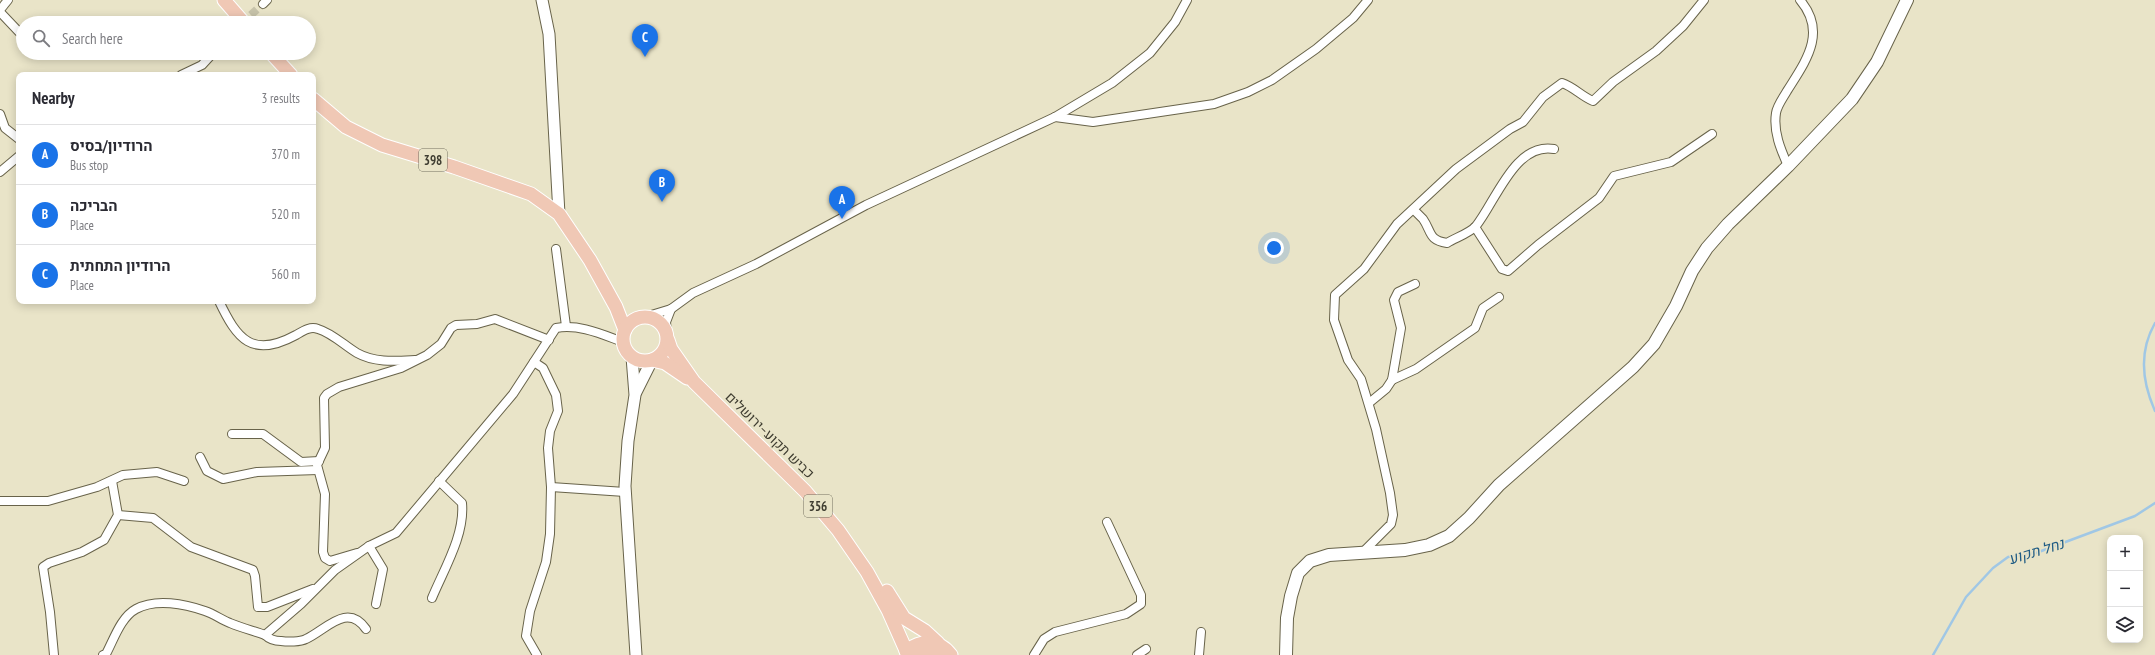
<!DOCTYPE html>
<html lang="en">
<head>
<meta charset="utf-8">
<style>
  :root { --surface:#fff; --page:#f2f2f3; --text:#2b2b33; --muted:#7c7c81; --line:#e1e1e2; --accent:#1a73e8 }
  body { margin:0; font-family:"PT Sans Narrow",Heebo,sans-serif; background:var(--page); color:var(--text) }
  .controls { position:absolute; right:12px; bottom:12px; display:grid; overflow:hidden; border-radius:8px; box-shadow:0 2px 10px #0003 }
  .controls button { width:36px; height:36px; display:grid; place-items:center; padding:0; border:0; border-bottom:1px solid var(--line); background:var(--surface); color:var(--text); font:20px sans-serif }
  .you { position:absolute; left:1274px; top:248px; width:14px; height:14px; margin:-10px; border:3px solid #fff; border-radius:50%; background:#1a73e8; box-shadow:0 0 0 6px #1a73e833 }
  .badge { display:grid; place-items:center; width:26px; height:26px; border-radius:50%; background:var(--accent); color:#fff; font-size:13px; font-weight:700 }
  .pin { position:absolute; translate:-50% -33px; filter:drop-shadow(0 1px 2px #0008) }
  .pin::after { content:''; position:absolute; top:21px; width:14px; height:12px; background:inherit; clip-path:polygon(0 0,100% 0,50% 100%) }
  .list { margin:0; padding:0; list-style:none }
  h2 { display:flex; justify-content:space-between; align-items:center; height:52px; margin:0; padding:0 16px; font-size:17px }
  h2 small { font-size:13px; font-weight:400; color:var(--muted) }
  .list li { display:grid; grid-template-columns:26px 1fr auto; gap:12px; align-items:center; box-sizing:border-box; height:60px; padding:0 16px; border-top:1px solid var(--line) }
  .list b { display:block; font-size:15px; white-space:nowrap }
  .list p { margin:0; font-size:13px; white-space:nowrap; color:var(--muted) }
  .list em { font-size:13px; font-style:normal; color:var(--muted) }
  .icon { flex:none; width:22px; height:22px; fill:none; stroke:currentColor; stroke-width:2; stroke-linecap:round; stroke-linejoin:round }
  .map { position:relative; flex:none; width:2155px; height:655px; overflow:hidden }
  .search { position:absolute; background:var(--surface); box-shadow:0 2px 10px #0003; left:16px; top:16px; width:300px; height:44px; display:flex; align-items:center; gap:10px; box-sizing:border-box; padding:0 14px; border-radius:22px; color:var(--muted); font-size:15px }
  .panel { position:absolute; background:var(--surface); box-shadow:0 2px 10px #0003; left:16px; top:72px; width:300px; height:232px; border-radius:8px }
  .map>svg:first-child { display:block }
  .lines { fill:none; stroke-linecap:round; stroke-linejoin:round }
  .stream { stroke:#a0c7e5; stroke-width:2.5 }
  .minor-tunnel { stroke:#c7c3aa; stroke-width:8; stroke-dasharray:8 4; stroke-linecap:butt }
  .minor-casing { stroke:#68634a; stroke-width:10 }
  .tertiary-casing { stroke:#68634a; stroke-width:13 }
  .secondary-casing { stroke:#68634a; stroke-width:14 }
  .primary-casing { stroke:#fff; stroke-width:15 }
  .minor { stroke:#fff; stroke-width:8 }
  .tertiary { stroke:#fff; stroke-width:11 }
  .secondary { stroke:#fff; stroke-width:12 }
  .primary { stroke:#f0c8b5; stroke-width:13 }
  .labels { text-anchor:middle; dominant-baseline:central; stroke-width:3; stroke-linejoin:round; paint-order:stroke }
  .shield { fill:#e9e4c8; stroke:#726f5e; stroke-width:1 }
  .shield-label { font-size:13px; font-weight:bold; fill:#3f3d31 }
  .street-label { font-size:14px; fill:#3f3d31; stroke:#e9e4c8 }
  .water-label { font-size:15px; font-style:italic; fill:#205c84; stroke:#e9e4c8 }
</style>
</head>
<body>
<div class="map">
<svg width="2155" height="655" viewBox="0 0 2155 655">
  <rect width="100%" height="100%" fill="#e9e4c8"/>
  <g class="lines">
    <g class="stream">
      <path d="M2155,323C2139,351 2142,382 2155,411"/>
      <polyline points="1933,655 1966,597 1993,568 2008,557 2036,553 2135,516 2155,503"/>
    </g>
    <polyline class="minor-tunnel" points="242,23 263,4"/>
    <defs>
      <g id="minor">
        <polyline points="263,4 267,0"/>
        <polyline points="0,10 8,0"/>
        <polyline points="0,12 19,32"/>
        <polyline points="181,75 202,65 213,53"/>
        <polyline points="0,114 5,128 19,139"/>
        <polyline points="1055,117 1093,122 1214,104 1248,92 1272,80 1316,49 1353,18 1368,0"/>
        <path d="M1788,166C1781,150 1773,132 1776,113C1777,106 1783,98 1787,91C1805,62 1828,33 1800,0"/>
        <polyline points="0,172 19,156"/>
        <path d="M1414,210C1417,213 1420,216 1423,219C1432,232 1428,240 1447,243C1455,238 1470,233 1476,226C1496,201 1515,142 1554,149"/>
        <polyline points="1475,227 1502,269 1508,271 1538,245 1599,198 1614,176 1671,162 1712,134"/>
        <polyline points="556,249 566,326"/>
        <path d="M219,301C237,339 252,359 296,335C303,331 310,326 318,329C332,333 345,346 357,353C375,363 396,361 415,360"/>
        <polyline points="648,316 671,309 693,293 756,264 866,205 1055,117 1112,83 1150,53 1175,22 1187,0"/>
        <polyline points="667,333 666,322 671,309"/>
        <polyline points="534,362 543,368 556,395 558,411 550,431 548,448 551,487 550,534 546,562 530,611 526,636 537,655"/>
        <polyline points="1392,380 1416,369 1475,328 1483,308 1499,297"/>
        <polyline points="1369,403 1386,389 1392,380 1401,328 1394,300 1398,292 1415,284"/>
        <polyline points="232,434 263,434 301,462 319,461"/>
        <polyline points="200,457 207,471 223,479 257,472 318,470"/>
        <polyline points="551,487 625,492"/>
        <polyline points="0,501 48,501 97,487 123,475 157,472 184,481"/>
        <polyline points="118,515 153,518 191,547 253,570 255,576 258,607 267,607 313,589"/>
        <polyline points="369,546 383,569 376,604"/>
        <path d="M1364,551L1391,524L1393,515L1390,493L1376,429L1361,379L1348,360L1334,320L1335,295L1364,269L1397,224L1456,169L1510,129L1523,122L1543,97L1562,83C1574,87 1581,96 1593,101L1613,82L1656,51L1683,26L1704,0"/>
        <polyline points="357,553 330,561 325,558 323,552 325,494 317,465 325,448 324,398 327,394 339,387 401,368 427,355 441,344 451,328 456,325 477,324 495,319 549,340"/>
        <path d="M432,598C444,569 465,535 462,503L439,481"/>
        <path d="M265,635C270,640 275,641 281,641C288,642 300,642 306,639C326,630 347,602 366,629"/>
        <polyline points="54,655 50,612 43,567 49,563 82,552 104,540 118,515 112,481"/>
        <path d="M103,655L106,654C114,639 121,617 136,609C156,598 185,604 205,611C214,614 222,620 230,623C242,628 254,631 265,635L301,604L335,570L369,546L396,533L513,394L556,328C580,324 601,334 623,342"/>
        <polyline points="1034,655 1044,639 1055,632 1126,614 1141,604 1141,595 1107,522"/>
        <polyline points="1137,655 1146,649"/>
        <polyline points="1199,655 1201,632"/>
      </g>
      <g id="tertiary">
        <polyline points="542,0 549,34 559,214"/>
        <polyline points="632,357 635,395 628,441 625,486 636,655"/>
        <polyline points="636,392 652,360"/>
      </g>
      <polyline id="secondary" points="1286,655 1287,618 1291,596 1298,573 1310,561 1329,555 1405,550 1429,545 1449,536 1469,518 1499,485 1633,367 1654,344 1676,306 1692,271 1707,248 1728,224 1788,166 1852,99 1877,62 1907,0"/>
      <g id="primary">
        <polyline points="224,0 244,23"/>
        <polyline points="271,53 291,75"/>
        <polyline points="313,99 346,127 382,145 454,167 531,194 559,214 590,260 616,307 625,330"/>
        <circle cx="645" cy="339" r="22"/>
        <polyline points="668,340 671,349 694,382 805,491 838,530 867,572 888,610 908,655"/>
        <polyline points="652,360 665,363 687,378"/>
        <polyline points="887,591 904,618 925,631 938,643"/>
        <path d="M939,655C928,652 917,655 906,651C922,639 939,639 951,655"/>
      </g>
    </defs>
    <use href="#minor" class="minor-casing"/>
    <use href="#tertiary" class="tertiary-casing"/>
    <use href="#secondary" class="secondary-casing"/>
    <use href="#primary" class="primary-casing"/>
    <use href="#minor" class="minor"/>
    <use href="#tertiary" class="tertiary"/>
    <use href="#secondary" class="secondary"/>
    <use href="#primary" class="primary"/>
  </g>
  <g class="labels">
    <g class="shield">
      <rect x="419" y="149" width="28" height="22" rx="3"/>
      <rect x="804" y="495" width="28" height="22" rx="3"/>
    </g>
    <g class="shield-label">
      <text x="433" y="160">398</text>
      <text x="818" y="506">356</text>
    </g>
    <g class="street-label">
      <text transform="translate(770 435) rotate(44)">כביש תקוע–ירושלים</text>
    </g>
    <g class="water-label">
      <text transform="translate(2036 551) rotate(-17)">נחל תקוע</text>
    </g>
  </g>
</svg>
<div class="controls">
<button>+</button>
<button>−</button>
<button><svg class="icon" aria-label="layers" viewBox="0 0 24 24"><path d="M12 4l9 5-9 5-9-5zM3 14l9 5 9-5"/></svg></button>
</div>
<div class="you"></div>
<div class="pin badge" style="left:842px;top:219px">A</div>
<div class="pin badge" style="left:662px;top:202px">B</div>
<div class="pin badge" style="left:645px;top:57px">C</div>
<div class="search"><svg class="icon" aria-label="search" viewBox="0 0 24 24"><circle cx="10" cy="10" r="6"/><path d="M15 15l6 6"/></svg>Search here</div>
<section class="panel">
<h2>Nearby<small>3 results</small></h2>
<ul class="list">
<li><span class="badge">A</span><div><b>הרודיון/בסיס</b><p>Bus stop</p></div><em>370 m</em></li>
<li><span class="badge">B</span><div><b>הבריכה</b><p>Place</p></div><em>520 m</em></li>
<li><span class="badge">C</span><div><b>הרודיון התחתית</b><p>Place</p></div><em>560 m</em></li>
</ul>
</section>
</div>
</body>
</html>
